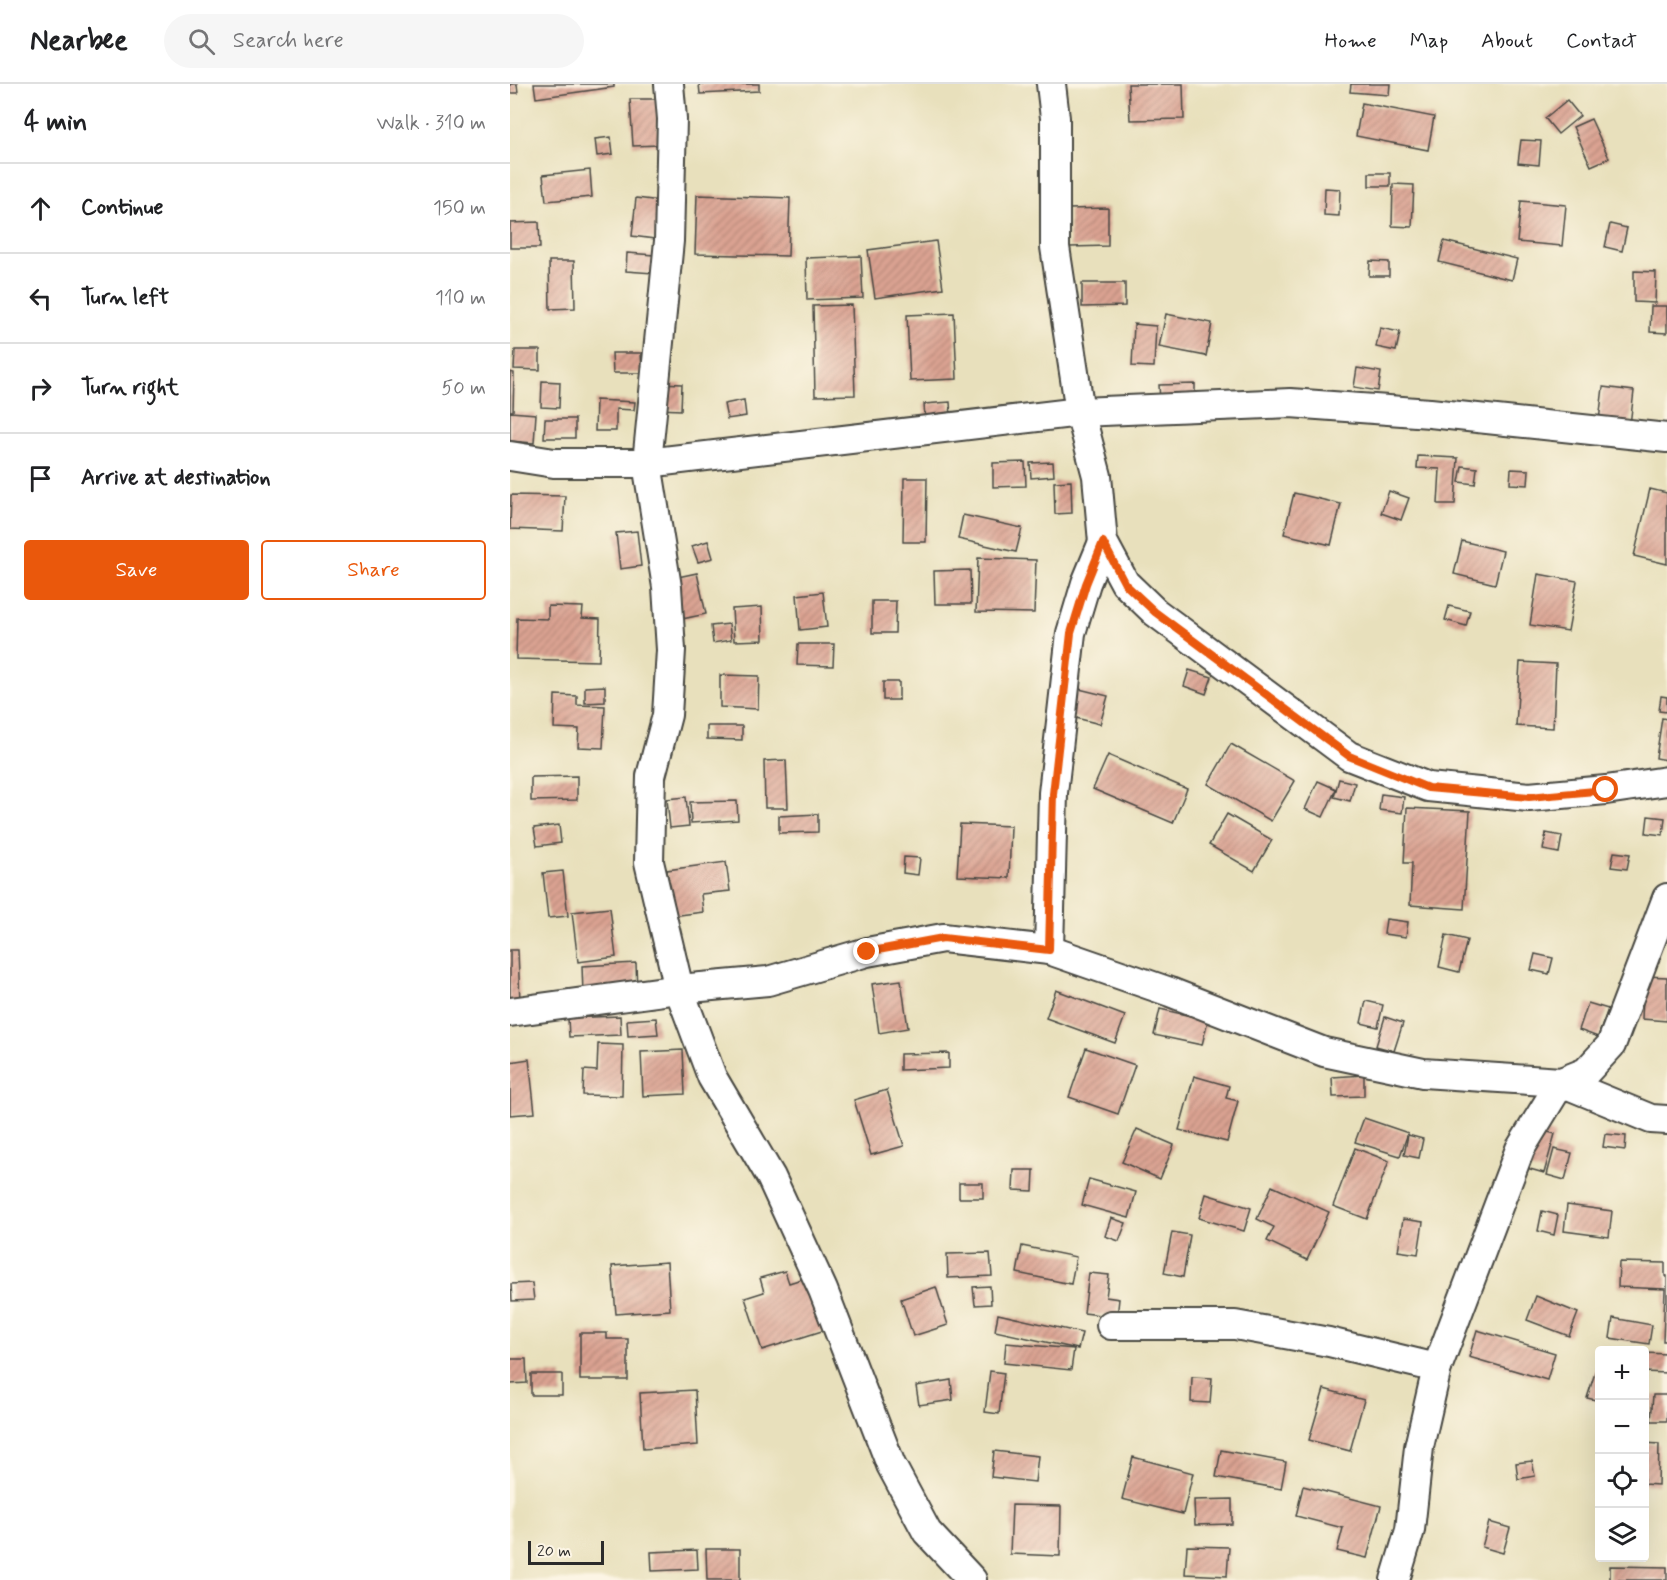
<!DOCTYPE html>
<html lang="en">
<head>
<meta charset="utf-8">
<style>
  :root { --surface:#fff; --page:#f6f6f6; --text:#202124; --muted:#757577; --line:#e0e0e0; --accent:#ea580c }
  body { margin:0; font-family:Mynerve,sans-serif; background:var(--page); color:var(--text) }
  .controls { position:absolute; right:18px; bottom:18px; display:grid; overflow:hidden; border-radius:6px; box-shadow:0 6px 24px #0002 }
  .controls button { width:54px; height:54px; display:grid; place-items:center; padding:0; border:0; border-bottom:2px solid var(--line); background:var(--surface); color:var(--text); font:30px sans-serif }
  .scale { position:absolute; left:18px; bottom:15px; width:76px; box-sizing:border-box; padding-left:6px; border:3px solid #2b2b2b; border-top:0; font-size:16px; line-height:21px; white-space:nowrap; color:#2b2b2b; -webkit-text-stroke:4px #fcf5e5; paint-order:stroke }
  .stop { position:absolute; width:18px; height:18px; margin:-14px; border:4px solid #ea580c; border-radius:50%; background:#fff }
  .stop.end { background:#ea580c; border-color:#fff; box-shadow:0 2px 6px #0008 }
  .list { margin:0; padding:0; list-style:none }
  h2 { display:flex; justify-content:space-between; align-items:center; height:78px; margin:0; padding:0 24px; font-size:26px }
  h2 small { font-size:20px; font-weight:400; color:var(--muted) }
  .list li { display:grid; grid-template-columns:39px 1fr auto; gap:18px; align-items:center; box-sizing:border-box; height:90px; padding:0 24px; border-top:2px solid var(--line) }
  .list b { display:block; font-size:22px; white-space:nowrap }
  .list em { font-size:20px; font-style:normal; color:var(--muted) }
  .actions { display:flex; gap:12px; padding:18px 24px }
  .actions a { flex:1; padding:14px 0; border:2px solid var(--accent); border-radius:6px; text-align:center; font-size:21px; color:var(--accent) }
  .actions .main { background:var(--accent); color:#fff }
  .icon { flex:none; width:33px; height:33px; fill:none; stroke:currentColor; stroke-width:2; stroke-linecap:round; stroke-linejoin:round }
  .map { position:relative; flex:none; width:1157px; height:1496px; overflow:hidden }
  header { display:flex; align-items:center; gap:36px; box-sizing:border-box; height:84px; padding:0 30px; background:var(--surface); border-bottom:2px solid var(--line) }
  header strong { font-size:28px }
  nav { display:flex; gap:33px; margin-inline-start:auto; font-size:21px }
  .search { width:420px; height:54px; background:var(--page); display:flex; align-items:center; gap:15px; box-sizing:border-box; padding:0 21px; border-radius:33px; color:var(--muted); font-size:22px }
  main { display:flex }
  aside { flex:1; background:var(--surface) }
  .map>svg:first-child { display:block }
  .building { fill:url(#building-hatch) }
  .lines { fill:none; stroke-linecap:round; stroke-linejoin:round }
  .minor-casing { stroke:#474641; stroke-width:32 }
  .minor { stroke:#fff; stroke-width:28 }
  .route { stroke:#ea580c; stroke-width:8 }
</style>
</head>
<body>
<header>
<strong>Nearbee</strong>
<div class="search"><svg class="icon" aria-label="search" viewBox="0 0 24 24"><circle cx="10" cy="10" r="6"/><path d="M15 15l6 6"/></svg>Search here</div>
<nav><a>Home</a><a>Map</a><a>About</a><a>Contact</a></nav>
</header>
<main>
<aside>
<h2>4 min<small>Walk · 310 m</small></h2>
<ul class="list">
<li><svg class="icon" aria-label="ahead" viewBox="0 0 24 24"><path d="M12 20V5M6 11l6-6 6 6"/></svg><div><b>Continue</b></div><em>150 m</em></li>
<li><svg class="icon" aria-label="left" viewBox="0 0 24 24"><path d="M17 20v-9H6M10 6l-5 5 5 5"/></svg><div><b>Turn left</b></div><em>110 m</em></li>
<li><svg class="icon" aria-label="right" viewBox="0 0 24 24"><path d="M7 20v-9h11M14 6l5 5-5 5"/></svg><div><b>Turn right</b></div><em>50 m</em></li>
<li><svg class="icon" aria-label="arrive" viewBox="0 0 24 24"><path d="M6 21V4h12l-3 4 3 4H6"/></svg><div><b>Arrive at destination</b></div></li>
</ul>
<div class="actions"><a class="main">Save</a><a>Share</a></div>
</aside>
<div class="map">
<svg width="1157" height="1496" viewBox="0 0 1157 1496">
  <defs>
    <pattern id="building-hatch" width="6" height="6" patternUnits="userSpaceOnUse" patternTransform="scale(1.5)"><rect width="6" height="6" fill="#dba392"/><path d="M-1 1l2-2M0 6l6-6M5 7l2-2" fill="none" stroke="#b28577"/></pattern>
  </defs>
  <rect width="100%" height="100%" fill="#fcf5e5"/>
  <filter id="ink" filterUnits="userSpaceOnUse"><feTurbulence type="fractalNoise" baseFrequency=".0167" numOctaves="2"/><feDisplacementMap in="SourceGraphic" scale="12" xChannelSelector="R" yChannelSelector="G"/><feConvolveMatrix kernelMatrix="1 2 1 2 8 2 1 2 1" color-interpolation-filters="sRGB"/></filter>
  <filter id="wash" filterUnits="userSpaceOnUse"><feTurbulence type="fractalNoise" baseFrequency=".008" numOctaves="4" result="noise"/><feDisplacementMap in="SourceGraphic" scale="24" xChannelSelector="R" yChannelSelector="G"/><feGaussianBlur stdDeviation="1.35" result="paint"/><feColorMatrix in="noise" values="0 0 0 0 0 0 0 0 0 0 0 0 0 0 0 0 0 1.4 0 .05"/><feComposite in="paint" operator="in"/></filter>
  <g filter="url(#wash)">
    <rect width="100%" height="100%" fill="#e8e0bc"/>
    <g id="blocks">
      <g class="building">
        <polygon points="0,0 7,0 8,9 0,9"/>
        <polygon points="24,0 104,0 104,3 26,14"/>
        <polygon points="189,0 249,0 249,7 190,10"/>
        <polygon points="618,0 673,0 674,35 620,36"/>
        <polygon points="841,0 880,0 879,11 840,8"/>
        <polygon points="120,15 147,15 149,61 123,62"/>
        <polygon points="1057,16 1070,32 1048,50 1035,34"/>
        <polygon points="852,19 924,33 918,66 846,52"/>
        <polygon points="1081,35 1099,74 1081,82 1063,43"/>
        <polygon points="101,53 103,70 87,72 85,55"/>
        <polygon points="1011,56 1031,57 1029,81 1008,79"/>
        <polygon points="80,86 82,113 36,117 33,91"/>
        <rect x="859" y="89" width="21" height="13"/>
        <polygon points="883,100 904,101 902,143 882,142"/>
        <polygon points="815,104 830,105 829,132 814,131"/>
        <polygon points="187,111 280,114 278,172 185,170"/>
        <polygon points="126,114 150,117 145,155 122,152"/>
        <polygon points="1011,117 1056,121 1052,162 1007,158"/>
        <polygon points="598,124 598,162 560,163 559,125"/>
        <polygon points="29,138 30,164 0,164 0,139"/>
        <polygon points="1100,140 1117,144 1112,167 1095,163"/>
        <polygon points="426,157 433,204 365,214 358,166"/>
        <polygon points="934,157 1007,175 1002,196 929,178"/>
        <polygon points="117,169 144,171 143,189 116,187"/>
        <polygon points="351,172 353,214 297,216 296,174"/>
        <polygon points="39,177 64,177 65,224 40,225"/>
        <polygon points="860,177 879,178 879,192 859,192"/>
        <polygon points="1124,187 1146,188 1145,219 1124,218"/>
        <polygon points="572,199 615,199 615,222 572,223"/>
        <polygon points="342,221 345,311 305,312 303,222"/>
        <polygon points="1141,222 1157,222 1157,249 1140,248"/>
        <polygon points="444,229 447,295 400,297 397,231"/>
        <polygon points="656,230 702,239 696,272 649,263"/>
        <polygon points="624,240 646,242 644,283 622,282"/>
        <polygon points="870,244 890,248 886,267 866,263"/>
        <polygon points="5,266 30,266 30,286 4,285"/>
        <polygon points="102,269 131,269 132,289 103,289"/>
        <polygon points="847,284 871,288 868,307 844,303"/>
        <polygon points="0,288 4,289 3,327 0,327"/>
        <polygon points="32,297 50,298 49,324 31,323"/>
        <polygon points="150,299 172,300 171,326 148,325"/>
        <polygon points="685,300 685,315 650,316 649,301"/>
        <polygon points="1093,303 1124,307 1120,341 1089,337"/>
        <polygon points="86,316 125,318 124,326 106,325 106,347 85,347"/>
        <polygon points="234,316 236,332 217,335 214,320"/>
        <polygon points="440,318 442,347 416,350 414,320"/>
        <polygon points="0,328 26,330 24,359 0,357"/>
        <polygon points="35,335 65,335 65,354 34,354"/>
        <polygon points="908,372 948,374 945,420 928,420 930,385 907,384"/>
        <polygon points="515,378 516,402 483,403 483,379"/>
        <polygon points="543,378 544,392 521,394 520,379"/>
        <polygon points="952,382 967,384 965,400 949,398"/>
        <polygon points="1001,385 1019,386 1018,401 1000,400"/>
        <polygon points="394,394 417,394 416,458 393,458"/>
        <polygon points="561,397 562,429 545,430 544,398"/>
        <polygon points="1140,405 1157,409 1157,480 1124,472"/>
        <polygon points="879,407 899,414 891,436 871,429"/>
        <polygon points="784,409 831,420 821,461 774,450"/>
        <polygon points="1,411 55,412 53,447 0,445"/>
        <polygon points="453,431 512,444 506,468 448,455"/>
        <polygon points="127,447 131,482 110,485 106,449"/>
        <polygon points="198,457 203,474 188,478 182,462"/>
        <polygon points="952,457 993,467 985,500 944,490"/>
        <polygon points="468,474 526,476 524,529 466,528"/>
        <polygon points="460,486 461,520 425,520 424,487"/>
        <polygon points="187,489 196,530 172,535 163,494"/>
        <polygon points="1028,490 1067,497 1058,547 1020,541"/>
        <polygon points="313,508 317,543 290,546 287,511"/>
        <polygon points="362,517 386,517 385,549 362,549"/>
        <polygon points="38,522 73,523 72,534 90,535 89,577 6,575 7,534 38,535"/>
        <polygon points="939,522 960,527 956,542 935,536"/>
        <polygon points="252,523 253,556 224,557 222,525"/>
        <polygon points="219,540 221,556 203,559 201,542"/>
        <polygon points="288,560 324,560 323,582 287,581"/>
        <polygon points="1010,578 1046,580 1043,644 1006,642"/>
        <polygon points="679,586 702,593 696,610 674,602"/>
        <polygon points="210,591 249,592 248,625 210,623"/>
        <rect x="373" y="598" width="16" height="18"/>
        <polygon points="95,602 95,618 75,619 75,603"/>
        <polygon points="561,603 598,612 590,640 554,631"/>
        <polygon points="45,611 67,612 67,621 95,622 93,664 68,663 69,645 44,644"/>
        <polygon points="1151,612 1157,613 1157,628 1149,627"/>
        <polygon points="1152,634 1157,635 1157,676 1146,674"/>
        <polygon points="197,642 232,642 232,656 197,655"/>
        <polygon points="721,660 785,697 761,737 698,700"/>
        <polygon points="598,671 677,705 663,739 583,705"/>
        <polygon points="276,676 278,724 255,724 254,677"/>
        <polygon points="67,692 67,716 21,717 21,693"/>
        <polygon points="829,695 845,699 840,717 824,713"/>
        <polygon points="808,697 826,705 813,733 795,725"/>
        <polygon points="871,710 894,713 892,729 869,726"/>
        <polygon points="176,713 179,742 160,744 157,715"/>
        <polygon points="227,717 228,736 181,739 180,718"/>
        <polygon points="897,724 960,727 954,825 900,821 902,779 894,779"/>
        <polygon points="308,730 308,748 269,749 269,732"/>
        <polygon points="717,730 762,756 744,787 699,761"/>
        <polygon points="1138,732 1155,734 1153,751 1136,749"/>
        <polygon points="450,740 501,742 499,794 447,792"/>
        <polygon points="49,741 51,759 27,762 24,744"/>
        <polygon points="1036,749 1052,752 1049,769 1033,766"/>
        <polygon points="1104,768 1120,770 1117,785 1101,783"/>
        <polygon points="394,773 410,774 408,791 393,789"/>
        <polygon points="216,778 220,807 191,810 193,828 162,832 157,786"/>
        <polygon points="53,787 58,832 38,834 33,789"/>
        <polygon points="100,824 106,873 68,878 62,828"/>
        <polygon points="876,835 898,838 896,853 874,850"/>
        <polygon points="936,851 957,856 949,888 929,883"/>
        <polygon points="0,866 8,866 10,919 0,919"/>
        <polygon points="1025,870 1043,874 1039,890 1021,886"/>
        <polygon points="126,879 127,907 73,909 72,882"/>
        <polygon points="1134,892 1157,893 1157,937 1132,935"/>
        <polygon points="391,896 398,944 369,949 362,900"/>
        <polygon points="546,906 615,932 605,959 536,934"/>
        <polygon points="856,917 873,921 868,943 851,939"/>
        <polygon points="1078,919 1098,925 1088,953 1069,946"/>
        <polygon points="650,925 698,936 692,961 644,951"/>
        <polygon points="110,932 111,951 59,953 58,934"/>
        <polygon points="875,933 893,939 884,967 866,962"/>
        <polygon points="146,934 148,950 118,952 117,936"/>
        <polygon points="88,960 113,961 112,1012 73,1011 74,986 87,987"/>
        <polygon points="576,964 625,981 608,1030 559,1013"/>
        <polygon points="173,966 175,1010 133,1012 131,968"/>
        <polygon points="439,969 439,984 390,986 390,970"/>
        <polygon points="19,975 25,1029 0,1031 0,978"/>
        <polygon points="854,991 854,1012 823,1013 822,993"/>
        <polygon points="684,992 719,1002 716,1014 728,1017 717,1058 669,1046"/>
        <polygon points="377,1006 394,1062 361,1071 344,1016"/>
        <polygon points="854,1034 898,1049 890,1072 845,1058"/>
        <polygon points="1024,1044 1045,1050 1034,1089 1013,1083"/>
        <polygon points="627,1045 664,1061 650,1095 612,1078"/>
        <polygon points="1095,1050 1116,1052 1115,1066 1093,1063"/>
        <polygon points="898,1051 913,1055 909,1074 894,1071"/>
        <polygon points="845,1064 879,1077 857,1135 823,1122"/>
        <polygon points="1044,1065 1062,1069 1055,1096 1037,1091"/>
        <polygon points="504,1086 524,1086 523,1107 503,1106"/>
        <polygon points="579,1095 626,1108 619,1134 572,1121"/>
        <rect x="449" y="1099" width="24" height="15"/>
        <polygon points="762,1102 819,1128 797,1176 757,1157 764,1143 747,1135"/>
        <polygon points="696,1110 741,1124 734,1147 689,1134"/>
        <polygon points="1057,1121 1102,1127 1099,1153 1054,1147"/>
        <polygon points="1032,1127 1048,1131 1044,1151 1028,1147"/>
        <polygon points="601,1134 616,1139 609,1157 595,1152"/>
        <polygon points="893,1135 913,1138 908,1170 888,1167"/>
        <polygon points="662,1148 680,1151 673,1193 654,1189"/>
        <polygon points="512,1162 566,1173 561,1200 507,1189"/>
        <polygon points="480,1169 482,1192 438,1194 437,1170"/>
        <polygon points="157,1178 160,1226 106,1230 102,1182"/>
        <polygon points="1109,1178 1155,1179 1155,1192 1157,1192 1157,1257 1153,1257 1155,1205 1108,1203"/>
        <polygon points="275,1187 279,1199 298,1193 315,1246 252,1266 235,1214 254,1208 250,1194"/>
        <polygon points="579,1189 599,1191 596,1213 609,1215 607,1233 574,1229"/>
        <polygon points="22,1199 24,1216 2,1217 1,1200"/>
        <polygon points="480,1202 481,1220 465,1221 463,1203"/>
        <polygon points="426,1203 438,1241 403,1252 391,1215"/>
        <polygon points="1026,1212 1068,1229 1059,1252 1017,1236"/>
        <polygon points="488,1230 572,1249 568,1265 485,1247"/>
        <polygon points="1103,1234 1142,1241 1139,1260 1100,1254"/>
        <polygon points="967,1246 1045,1269 1037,1296 959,1273"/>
        <polygon points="70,1249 97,1249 97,1255 118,1255 118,1296 70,1296"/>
        <polygon points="496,1259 564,1265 561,1286 494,1279"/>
        <polygon points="1134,1269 1157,1270 1157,1289 1134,1288"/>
        <polygon points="1090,1273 1090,1317 1077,1314"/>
        <polygon points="0,1275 16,1275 17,1299 0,1300"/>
        <polygon points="480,1287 494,1289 489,1330 475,1328"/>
        <rect x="21" y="1290" width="31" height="21"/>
        <polygon points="682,1293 702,1294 700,1319 681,1318"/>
        <polygon points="441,1296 443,1316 409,1321 406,1302"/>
        <polygon points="814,1305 854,1316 840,1367 799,1356"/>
        <polygon points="185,1306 188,1361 133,1365 130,1309"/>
        <polygon points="1143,1311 1157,1311 1157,1337 1141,1337"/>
        <polygon points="1134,1359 1149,1360 1148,1401 1134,1400"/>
        <polygon points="711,1366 776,1378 771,1405 706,1393"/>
        <polygon points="484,1367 528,1372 525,1398 481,1393"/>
        <polygon points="623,1373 683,1389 673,1430 612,1415"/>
        <polygon points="1022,1377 1025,1392 1008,1395 1006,1379"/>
        <polygon points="793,1402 871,1422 857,1474 827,1467 833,1444 786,1432"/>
        <polygon points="722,1415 722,1440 685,1441 684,1416"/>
        <polygon points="502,1421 551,1422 550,1472 500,1470"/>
        <polygon points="979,1438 1000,1444 993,1469 972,1463"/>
        <polygon points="677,1462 719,1463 717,1492 675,1490"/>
        <polygon points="196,1465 230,1465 230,1496 197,1496"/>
        <polygon points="187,1466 188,1485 142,1487 141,1468"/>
        <polygon points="1100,1482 1157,1483 1157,1496 1100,1496"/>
      </g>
    </g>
  </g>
  <g filter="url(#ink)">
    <use href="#blocks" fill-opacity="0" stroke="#474641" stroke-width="1.5"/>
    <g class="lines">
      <defs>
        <g id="minor">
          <polyline points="159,0 162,35 159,157 137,379 157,503 161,566 157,631 141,692 139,778 169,905 202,993 261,1093 313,1206 381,1381 417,1448 462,1496"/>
          <polyline points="541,0 545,34 545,163 570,328 587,392 593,458 615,499 645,528 839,672 918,703 1019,713 1096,706 1157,697"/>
          <polyline points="0,372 44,379 137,379 570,328 780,319 920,329 1157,354"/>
          <polyline points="539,866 543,709 561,549 576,499 593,458"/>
          <polyline points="0,928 169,905 258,897 357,868 433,854 539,866 660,908 814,968 913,989 1051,998 1141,1035 1157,1036"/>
          <polyline points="601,1241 725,1241 819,1258 927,1284"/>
          <polyline points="885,1496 900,1446 909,1363 927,1284 1010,1065 1051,998 1076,988 1101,961 1157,814"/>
        </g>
      </defs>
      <use href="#minor" class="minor-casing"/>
      <use href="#minor" class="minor"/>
    </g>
  </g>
  <g class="lines" filter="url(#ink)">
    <polyline class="route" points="357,868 433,854 539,866 543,710 561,549 576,500 593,458 615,500 645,528 839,672 918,704 1019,713 1096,706"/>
  </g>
</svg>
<div class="controls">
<button>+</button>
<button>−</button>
<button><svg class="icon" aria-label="locate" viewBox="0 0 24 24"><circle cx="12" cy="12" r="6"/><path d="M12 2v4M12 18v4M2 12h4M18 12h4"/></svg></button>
<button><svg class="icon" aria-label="layers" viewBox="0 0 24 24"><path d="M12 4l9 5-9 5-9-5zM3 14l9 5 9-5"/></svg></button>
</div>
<div class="scale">20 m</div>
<div class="stop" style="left:1096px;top:706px"></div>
<div class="stop end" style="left:357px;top:868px"></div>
</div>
</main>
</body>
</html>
